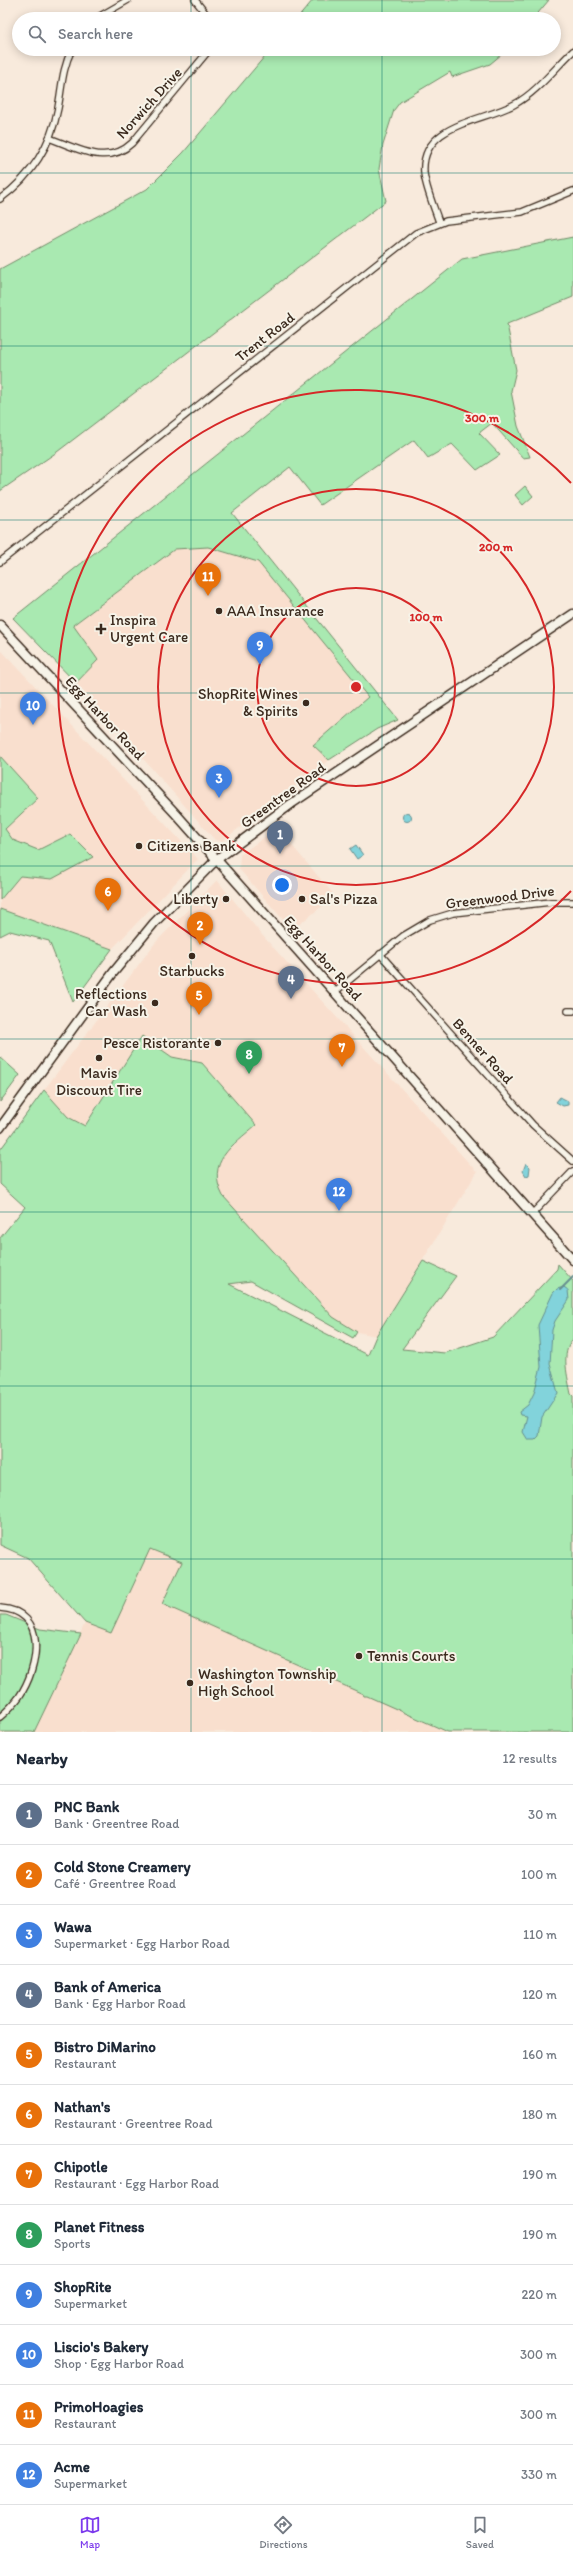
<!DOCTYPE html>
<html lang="en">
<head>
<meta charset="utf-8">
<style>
  :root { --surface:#fff; --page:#f6f6f7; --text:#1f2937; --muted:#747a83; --line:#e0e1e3; --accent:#7c3aed }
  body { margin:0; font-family:Itim,sans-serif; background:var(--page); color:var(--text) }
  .you { position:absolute; left:282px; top:885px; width:14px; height:14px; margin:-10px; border:3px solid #fff; border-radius:50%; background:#1a73e8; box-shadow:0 0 0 6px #1a73e833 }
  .badge { display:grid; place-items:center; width:26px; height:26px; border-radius:50%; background:var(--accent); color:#fff; font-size:13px; font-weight:700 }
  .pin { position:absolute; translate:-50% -33px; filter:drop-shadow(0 1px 2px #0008) }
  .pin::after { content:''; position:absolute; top:21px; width:14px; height:12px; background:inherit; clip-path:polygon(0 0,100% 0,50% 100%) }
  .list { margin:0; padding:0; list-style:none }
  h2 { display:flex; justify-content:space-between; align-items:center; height:52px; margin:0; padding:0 16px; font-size:17px }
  h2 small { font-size:13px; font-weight:400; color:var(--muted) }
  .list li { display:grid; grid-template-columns:26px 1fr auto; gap:12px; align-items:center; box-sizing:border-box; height:60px; padding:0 16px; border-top:1px solid var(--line) }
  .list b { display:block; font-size:15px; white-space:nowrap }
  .list p { margin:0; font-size:13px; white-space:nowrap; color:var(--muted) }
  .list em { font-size:13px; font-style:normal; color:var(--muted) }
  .icon { flex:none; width:22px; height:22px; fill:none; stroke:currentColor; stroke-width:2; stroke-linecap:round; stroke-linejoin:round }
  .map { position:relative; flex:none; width:573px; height:1732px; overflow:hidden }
  .search { position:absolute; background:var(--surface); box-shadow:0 2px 10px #0003; left:12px; right:12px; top:12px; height:44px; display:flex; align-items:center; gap:10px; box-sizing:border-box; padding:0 14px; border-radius:22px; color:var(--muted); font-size:15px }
  .sheet { height:772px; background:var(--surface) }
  nav { display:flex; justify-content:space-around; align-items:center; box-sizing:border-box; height:56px; border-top:1px solid var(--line); background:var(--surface); font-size:11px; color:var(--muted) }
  nav a { display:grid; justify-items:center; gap:2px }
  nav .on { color:var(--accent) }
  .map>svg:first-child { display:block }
  .built { fill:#f9dfce }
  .green { fill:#a9e9b1; stroke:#728a68 }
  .water { fill:#82d3db; stroke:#668f8f }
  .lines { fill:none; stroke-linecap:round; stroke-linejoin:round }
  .stream { stroke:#668f8f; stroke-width:2 }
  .street-casing { stroke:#3b2a1e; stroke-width:8 }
  .secondary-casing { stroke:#3b2a1e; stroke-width:11 }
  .street { stroke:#f7f3e8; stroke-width:5.5 }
  .secondary { stroke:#f7f3e8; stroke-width:8 }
  .grid { fill:none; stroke:#0f766e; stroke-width:1; stroke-opacity:0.55 }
  .ring { fill:none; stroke:#d62828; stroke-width:2 }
  .poi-dot { fill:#3b2a1e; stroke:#f7f3e8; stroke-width:1.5 }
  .labels { text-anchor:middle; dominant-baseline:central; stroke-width:4; stroke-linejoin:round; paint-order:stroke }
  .street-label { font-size:15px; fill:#3b2a1e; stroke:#f7f3e8 }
  .poi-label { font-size:15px; fill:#3b2a1e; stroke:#f7f3e8; text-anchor:start }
  .centre { fill:#d62828; stroke:#f7f3e8; stroke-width:2 }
  .ring-label { font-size:12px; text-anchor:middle; font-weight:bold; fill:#d62828; stroke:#f7f3e8; stroke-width:4; stroke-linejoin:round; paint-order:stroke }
</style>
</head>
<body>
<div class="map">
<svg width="573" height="1732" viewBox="0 0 573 1732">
  <rect width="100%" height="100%" fill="#f8eadc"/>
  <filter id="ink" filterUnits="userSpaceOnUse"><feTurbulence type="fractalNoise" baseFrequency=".025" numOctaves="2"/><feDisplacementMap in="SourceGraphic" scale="8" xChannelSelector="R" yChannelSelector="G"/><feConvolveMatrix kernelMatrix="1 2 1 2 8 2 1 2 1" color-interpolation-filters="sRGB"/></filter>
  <g filter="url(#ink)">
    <g class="built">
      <polygon points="208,547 258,562 368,697 313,745 329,760 222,841 215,840 76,683 98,660 73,625 175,549"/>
      <polygon points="2,651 198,859 112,949 0,909 0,900 20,876 52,879 70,834 38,850 13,840 5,829 38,798 0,756 0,653"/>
      <polygon points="277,828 335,896 292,930 239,869 240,855"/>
      <polygon points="217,880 262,935 477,1172 376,1336 357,1332 333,1317 223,1196 219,1187 218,1169 224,1154 256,1125 202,1063 172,1057 142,1036 84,1126 68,1117 44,1090 155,943"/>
      <polygon points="160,1255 349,1345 487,1419 573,1732 34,1732 85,1623 28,1558 0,1545 0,1304"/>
    </g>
    <g class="green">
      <polygon points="313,0 549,0 533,19 297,19"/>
      <polygon points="271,49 508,49 490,64 452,77 450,72 400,102 394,110 383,145 379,169 386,201 57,452 0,491 0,269 147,189 183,153"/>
      <polygon points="573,237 573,297 507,324 516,370 511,391 518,426 530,457 523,458 492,423 479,433 500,455 477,470 452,444 428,458 414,440 320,505 290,467 232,513 398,720 377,729 329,760 313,745 368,697 258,562 208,547 175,549 73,625 98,660 76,683 13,618 462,259"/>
      <polygon points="525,486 533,496 523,505 515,495"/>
      <polygon points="0,756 38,798 5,829 13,840 38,850 70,834 93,857 52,879 20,876 0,900"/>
      <polygon points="0,909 112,949 73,1002 49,941 10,931 0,936"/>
      <path d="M142,1036L172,1057L202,1063L256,1125C233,1145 205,1162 223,1196L333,1317L357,1332L353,1338L251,1281L229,1284L368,1355L376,1336L423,1261L456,1276L402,1349L445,1353L493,1337L557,1269L558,1264L573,1281V1340C560,1352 568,1378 571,1394L573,1396V1732H448L367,1696H364L363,1694L162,1604L182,1562L150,1549L111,1633L85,1623L28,1558L0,1545V1238L25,1207L0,1184V1150L44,1090L68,1117L85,1126Z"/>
      <polygon points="0,1057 20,1075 0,1102"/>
      <polygon points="0,1615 6,1615 40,1629 81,1634 34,1732 0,1732"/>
    </g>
    <g class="water">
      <circle cx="407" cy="817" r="4.5"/>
      <polygon points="356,845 363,855 357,859 350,849"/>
      <polygon points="560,1097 568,1101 568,1105 563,1106 556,1102"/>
      <polygon points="526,1163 530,1167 529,1175 526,1176 523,1171"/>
      <polygon points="564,1287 568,1290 569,1300 555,1321 552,1330 550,1364 558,1393 542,1417 539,1436 535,1440 528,1440 523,1432 527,1416 520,1415 519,1412 528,1405 534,1393 541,1367 538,1325 553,1293 557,1289"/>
    </g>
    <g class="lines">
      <polyline class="stream" points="560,1290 573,1277"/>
      <defs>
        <g id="street">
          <polyline points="195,0 210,19"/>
          <polyline points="95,19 128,0"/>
          <path d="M49,138C77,148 107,167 132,143L210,49"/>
          <path d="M0,199C30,177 51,146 58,108C62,87 62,69 72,49"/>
          <path d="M439,222C434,207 426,189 424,173C420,123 483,122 515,104C537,92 555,68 573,51"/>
          <polyline points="0,562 416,233 446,221 522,212 573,191"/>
          <polyline points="380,954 533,1125 573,1161"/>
          <polyline points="335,992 403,936 430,920 453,913 551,902 573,902"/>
          <polyline points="568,1011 573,1011"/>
          <polyline points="532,1214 573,1171"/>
          <path d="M0,1608C49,1611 39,1668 19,1697C14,1704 7,1711 0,1717"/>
        </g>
        <g id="secondary">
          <polyline points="0,625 176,814 573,1260"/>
          <polyline points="0,1128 113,973 154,923 216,860 291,804 573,614"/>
        </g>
      </defs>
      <use href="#street" class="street-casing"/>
      <use href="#secondary" class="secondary-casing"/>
      <use href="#street" class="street"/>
      <use href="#secondary" class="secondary"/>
    </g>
  </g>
  <path class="grid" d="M191,0V19M382,0V19M191,49V1732M382,49V1732M0,173H573M0,346H573M0,520H573M0,693H573M0,866H573M0,1039H573M0,1212H573M0,1386H573M0,1559H573"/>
  <g class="ring">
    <circle cx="356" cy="687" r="99"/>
    <circle cx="356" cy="687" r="198"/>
    <path d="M571 891A297 297 0 1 1 571 483"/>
  </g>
  <g class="poi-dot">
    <circle cx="219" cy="611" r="4"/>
    <path d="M99 623h4v4h4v4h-4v4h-4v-4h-4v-4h4z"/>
    <circle cx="306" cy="703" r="4"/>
    <circle cx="139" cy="846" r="4"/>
    <circle cx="226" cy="899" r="4"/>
    <circle cx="302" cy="899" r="4"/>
    <circle cx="192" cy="956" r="4"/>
    <circle cx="155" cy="1003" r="4"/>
    <circle cx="218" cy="1043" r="4"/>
    <circle cx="99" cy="1058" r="4"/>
    <circle cx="359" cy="1656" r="4"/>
    <circle cx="190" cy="1683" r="4"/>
  </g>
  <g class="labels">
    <g class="street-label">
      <text transform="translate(149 103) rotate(-48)">Norwich Drive</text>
      <text transform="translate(265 337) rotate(-38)">Trent Road</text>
      <text transform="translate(105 718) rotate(47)">Egg Harbor Road</text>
      <text transform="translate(283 795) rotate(-36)">Greentree Road</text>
      <text transform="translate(500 897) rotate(-7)">Greenwood Drive</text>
      <text transform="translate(323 958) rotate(48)">Egg Harbor Road</text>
      <text transform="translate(483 1051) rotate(48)">Benner Road</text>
    </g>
    <g class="poi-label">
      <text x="227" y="611">AAA Insurance</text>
      <text x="110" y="620">Inspira<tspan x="110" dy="17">Urgent Care</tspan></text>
      <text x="298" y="694" text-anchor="end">ShopRite Wines<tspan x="298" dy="17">&amp; Spirits</tspan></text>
      <text x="147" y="846">Citizens Bank</text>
      <text x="218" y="899" text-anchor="end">Liberty</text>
      <text x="310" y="899">Sal's Pizza</text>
      <text x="192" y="971" text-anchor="middle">Starbucks</text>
      <text x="147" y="994" text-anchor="end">Reflections<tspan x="147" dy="17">Car Wash</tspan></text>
      <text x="210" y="1043" text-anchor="end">Pesce Ristorante</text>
      <text x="99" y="1073" text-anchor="middle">Mavis<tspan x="99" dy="17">Discount Tire</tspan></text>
      <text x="367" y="1656">Tennis Courts</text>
      <text x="198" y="1674">Washington Township<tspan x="198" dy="17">High School</tspan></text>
    </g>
  </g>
  <circle cx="356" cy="687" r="6" class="centre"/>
  <g class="ring-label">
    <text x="482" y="422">300 m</text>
    <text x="496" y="551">200 m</text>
    <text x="426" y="621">100 m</text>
  </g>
</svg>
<div class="you"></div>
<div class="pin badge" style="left:280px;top:854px;background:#5c6f8a">1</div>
<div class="pin badge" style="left:200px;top:945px;background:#e8710a">2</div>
<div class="pin badge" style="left:219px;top:798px;background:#3f7fe0">3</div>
<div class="pin badge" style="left:291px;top:999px;background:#5c6f8a">4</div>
<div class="pin badge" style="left:199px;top:1015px;background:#e8710a">5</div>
<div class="pin badge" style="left:108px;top:911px;background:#e8710a">6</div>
<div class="pin badge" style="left:342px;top:1067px;background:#e8710a">7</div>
<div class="pin badge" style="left:249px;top:1074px;background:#2e9e5b">8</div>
<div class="pin badge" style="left:260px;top:665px;background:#3f7fe0">9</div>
<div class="pin badge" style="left:33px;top:725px;background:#3f7fe0">10</div>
<div class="pin badge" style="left:208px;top:596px;background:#e8710a">11</div>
<div class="pin badge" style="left:339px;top:1211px;background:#3f7fe0">12</div>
<div class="search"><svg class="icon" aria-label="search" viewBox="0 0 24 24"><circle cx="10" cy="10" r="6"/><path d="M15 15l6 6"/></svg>Search here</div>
</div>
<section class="sheet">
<h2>Nearby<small>12 results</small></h2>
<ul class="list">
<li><span class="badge" style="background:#5c6f8a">1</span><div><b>PNC Bank</b><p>Bank · Greentree Road</p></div><em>30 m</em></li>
<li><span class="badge" style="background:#e8710a">2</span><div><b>Cold Stone Creamery</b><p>Café · Greentree Road</p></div><em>100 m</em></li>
<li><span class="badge" style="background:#3f7fe0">3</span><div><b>Wawa</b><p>Supermarket · Egg Harbor Road</p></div><em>110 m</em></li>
<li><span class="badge" style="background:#5c6f8a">4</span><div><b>Bank of America</b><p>Bank · Egg Harbor Road</p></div><em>120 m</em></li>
<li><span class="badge" style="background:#e8710a">5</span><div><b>Bistro DiMarino</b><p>Restaurant</p></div><em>160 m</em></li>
<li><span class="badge" style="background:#e8710a">6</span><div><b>Nathan's</b><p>Restaurant · Greentree Road</p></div><em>180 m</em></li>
<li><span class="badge" style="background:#e8710a">7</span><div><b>Chipotle</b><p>Restaurant · Egg Harbor Road</p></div><em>190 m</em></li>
<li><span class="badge" style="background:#2e9e5b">8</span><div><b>Planet Fitness</b><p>Sports</p></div><em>190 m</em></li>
<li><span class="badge" style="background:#3f7fe0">9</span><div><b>ShopRite</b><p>Supermarket</p></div><em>220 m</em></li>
<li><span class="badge" style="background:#3f7fe0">10</span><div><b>Liscio's Bakery</b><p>Shop · Egg Harbor Road</p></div><em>300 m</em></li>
<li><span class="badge" style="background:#e8710a">11</span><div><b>PrimoHoagies</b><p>Restaurant</p></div><em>300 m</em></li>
<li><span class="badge" style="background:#3f7fe0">12</span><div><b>Acme</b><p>Supermarket</p></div><em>330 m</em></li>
</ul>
</section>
<nav>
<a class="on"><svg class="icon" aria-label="map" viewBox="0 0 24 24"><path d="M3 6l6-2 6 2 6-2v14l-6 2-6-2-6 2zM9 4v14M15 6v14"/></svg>Map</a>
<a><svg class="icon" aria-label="directions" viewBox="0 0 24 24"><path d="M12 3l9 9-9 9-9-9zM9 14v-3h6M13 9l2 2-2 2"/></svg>Directions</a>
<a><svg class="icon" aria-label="saved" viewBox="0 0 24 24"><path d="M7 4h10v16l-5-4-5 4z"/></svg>Saved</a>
</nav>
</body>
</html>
